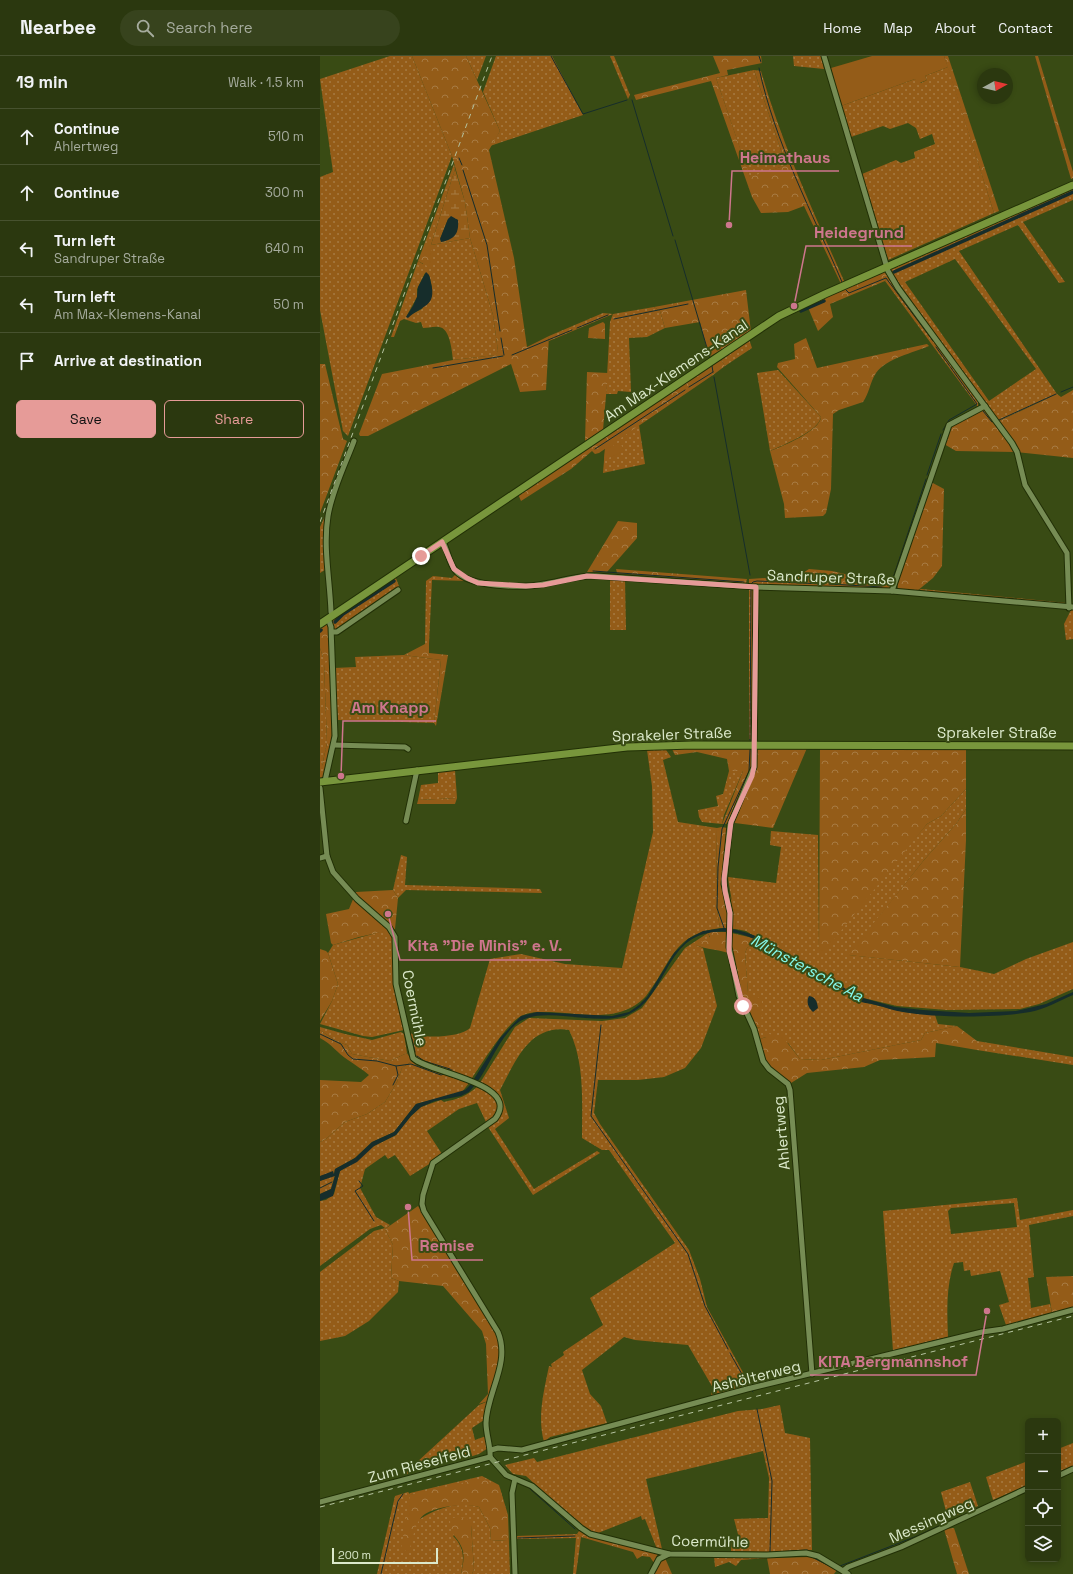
<!DOCTYPE html>
<html lang="en">
<head>
<meta charset="utf-8">
<style>
  :root { --surface:#2b380f; --page:#37431d; --text:#f1f3f6; --muted:#a6ac9e; --line:#47522f; --accent:#e69b98 }
  body { margin:0; font-family:"Space Grotesk",sans-serif; background:var(--page); color:var(--text) }
  .controls { position:absolute; right:12px; bottom:12px; display:grid; overflow:hidden; border-radius:6px; box-shadow:0 2px 6px #0003 }
  .controls button { width:36px; height:36px; display:grid; place-items:center; padding:0; border:0; border-bottom:1px solid var(--line); background:var(--surface); color:var(--text); font:20px sans-serif }
  .compass { position:absolute; left:657px; top:12px; width:36px; height:36px; border-radius:50%; background:var(--surface); box-shadow:0 2px 6px #0003; rotate:82deg }
  .scale { position:absolute; left:12px; bottom:10px; width:106px; box-sizing:border-box; padding-left:4px; border:2px solid #dce9cb; border-top:0; font-size:11px; line-height:14px; white-space:nowrap; color:#dce9cb; -webkit-text-stroke:3px #394b14; paint-order:stroke }
  .stop { position:absolute; width:12px; height:12px; margin:-9px; border:3px solid #e69b98; border-radius:50%; background:#fff }
  .stop.end { background:#e69b98; border-color:#fff; box-shadow:0 1px 4px #0008 }
  .list { margin:0; padding:0; list-style:none }
  h2 { display:flex; justify-content:space-between; align-items:center; height:52px; margin:0; padding:0 16px; font-size:17px }
  h2 small { font-size:13px; font-weight:400; color:var(--muted) }
  .list li { display:grid; grid-template-columns:26px 1fr auto; gap:12px; align-items:center; box-sizing:border-box; height:56px; padding:0 16px; border-top:1px solid var(--line) }
  .list b { display:block; font-size:15px; white-space:nowrap }
  .list p { margin:0; font-size:13px; white-space:nowrap; color:var(--muted) }
  .list em { font-size:13px; font-style:normal; color:var(--muted) }
  .actions { display:flex; gap:8px; padding:12px 16px }
  .actions a { flex:1; padding:9px 0; border:1px solid var(--accent); border-radius:6px; text-align:center; font-size:14px; color:var(--accent) }
  .actions .main { background:var(--accent); color:#111 }
  .icon { flex:none; width:22px; height:22px; fill:none; stroke:currentColor; stroke-width:2; stroke-linecap:round; stroke-linejoin:round }
  .map { position:relative; flex:none; width:753px; height:1518px; overflow:hidden }
  header { display:flex; align-items:center; gap:24px; box-sizing:border-box; height:56px; padding:0 20px; background:var(--surface); border-bottom:1px solid var(--line) }
  header strong { font-size:19px }
  nav { display:flex; gap:22px; margin-inline-start:auto; font-size:14px }
  .search { width:280px; height:36px; background:var(--page); display:flex; align-items:center; gap:10px; box-sizing:border-box; padding:0 14px; border-radius:22px; color:var(--muted); font-size:15px }
  main { display:flex }
  aside { flex:1; background:var(--surface) }
  .map>svg:first-child { display:block }
  .green { fill:url(#green-dots); fill-rule:evenodd }
  .forest { fill:url(#forest-crowns) }
  .wetland { fill:url(#wetland-marsh); fill-rule:evenodd }
  .pitch { fill:#945c18 }
  .water { fill:#162d2b }
  .lines { fill:none; stroke-linecap:round; stroke-linejoin:round }
  .stream { stroke:#162d2b; stroke-width:1 }
  .canal { stroke:#162d2b; stroke-width:3.5 }
  .minor-casing { stroke:#223006; stroke-width:7 }
  .major-casing { stroke:#223006; stroke-width:9 }
  .minor { stroke:#768c54; stroke-width:5 }
  .major { stroke:#78963c; stroke-width:7 }
  .rail { stroke:#b6c4a1; stroke-width:1; stroke-dasharray:5 5; stroke-linecap:butt }
  .route { stroke:#e69b98; stroke-width:5 }
  .labels { text-anchor:middle; dominant-baseline:central; stroke-width:4; stroke-linejoin:round; paint-order:stroke }
  .street-label { font-size:15px; fill:#dce9cb; stroke:#394b14 }
  .water-label { font-size:16px; font-style:italic; fill:#85f9ec; stroke:#394b14 }
  .leader { fill:none; stroke:#ce768d; stroke-width:1.5 }
  .callout-dot { fill:#ce768d; stroke:#394b14; stroke-width:1.5 }
  .callout-label { font-size:16px; text-anchor:middle; font-weight:bold; fill:#ce768d; stroke:#394b14; stroke-width:4; stroke-linejoin:round; paint-order:stroke }
</style>
</head>
<body>
<header>
<strong>Nearbee</strong>
<div class="search"><svg class="icon" aria-label="search" viewBox="0 0 24 24"><circle cx="10" cy="10" r="6"/><path d="M15 15l6 6"/></svg>Search here</div>
<nav><a>Home</a><a>Map</a><a>About</a><a>Contact</a></nav>
</header>
<main>
<aside>
<h2>19 min<small>Walk · 1.5 km</small></h2>
<ul class="list">
<li><svg class="icon" aria-label="ahead" viewBox="0 0 24 24"><path d="M12 20V5M6 11l6-6 6 6"/></svg><div><b>Continue</b><p>Ahlertweg</p></div><em>510 m</em></li>
<li><svg class="icon" aria-label="ahead" viewBox="0 0 24 24"><path d="M12 20V5M6 11l6-6 6 6"/></svg><div><b>Continue</b></div><em>300 m</em></li>
<li><svg class="icon" aria-label="left" viewBox="0 0 24 24"><path d="M17 20v-9H6M10 6l-5 5 5 5"/></svg><div><b>Turn left</b><p>Sandruper Straße</p></div><em>640 m</em></li>
<li><svg class="icon" aria-label="left" viewBox="0 0 24 24"><path d="M17 20v-9H6M10 6l-5 5 5 5"/></svg><div><b>Turn left</b><p>Am Max-Klemens-Kanal</p></div><em>50 m</em></li>
<li><svg class="icon" aria-label="arrive" viewBox="0 0 24 24"><path d="M6 21V4h12l-3 4 3 4H6"/></svg><div><b>Arrive at destination</b></div></li>
</ul>
<div class="actions"><a class="main">Save</a><a>Share</a></div>
</aside>
<div class="map">
<svg width="753" height="1518" viewBox="0 0 753 1518">
  <defs>
    <pattern id="green-dots" width="8" height="8" patternUnits="userSpaceOnUse"><rect width="8" height="8" fill="#945c18"/><path d="M2 2h.1M6 6h.1" fill="none" stroke="#a77b43" stroke-width="1.8" stroke-linecap="round"/></pattern>
    <pattern id="forest-crowns" width="20" height="18" patternUnits="userSpaceOnUse"><rect width="20" height="18" fill="#945c18"/><path d="M2 6a3 3 0 1 1 6 0M12 15a3 3 0 1 1 6 0" fill="none" stroke="#a77b43"/></pattern>
    <pattern id="wetland-marsh" width="20" height="14" patternUnits="userSpaceOnUse"><rect width="20" height="14" fill="#945c18"/><path d="M1 5h8M5 5V1M11 12h8M15 12V8" fill="none" stroke="#a77b43"/></pattern>
  </defs>
  <rect width="100%" height="100%" fill="#394b14"/>
  <g class="green">
    <polygon points="70,0 92,0 132,100 28,380 23,375 0,254 0,121 13,116 0,23"/>
    <polygon points="146,0 166,0 157,24"/>
    <polygon points="176,0 232,0 263,59 170,90 180,75 163,36"/>
    <polygon points="290,0 294,0 310,39 308,43"/>
    <polygon points="473,0 501,0 504,13 474,10"/>
    <polygon points="628,11 674,157 568,204 542,118 576,104 581,107 595,102 594,96 615,88 612,78 600,83 596,72 588,67 570,73 563,70 531,81 521,50 595,23 601,27 607,24 605,20"/>
    <polygon points="434,14 466,109 430,122 396,22"/>
    <path d="M134,108L135,113L111,189L150,182L173,259L178,295L176,299L133,304C132,295 130,272 119,271C114,270 108,272 103,272L101,266L96,267L84,263L80,265L74,281H71L98,205L103,208L111,190L104,189ZM105,217L109,219L112,231L102,253L86,261L97,241V233Z"/>
    <path d="M753,132V144L703,166L745,226L739,227L698,169L639,195L737,338L679,365L570,215L572,212ZM635,203L716,313L669,345L585,226Z"/>
    <polygon points="568,220 658,343 658,351 565,225"/>
    <polygon points="334,251 340,255 345,272 327,281 309,282 311,336 298,335 297,338 286,338 290,266 293,258 229,285 229,280 283,257 293,258"/>
    <polygon points="429,283 432,292 405,310 400,302"/>
    <path d="M458,314L501,361C499,375 463,389 450,395L437,317Z"/>
    <polygon points="319,369 325,408 283,417 285,392"/>
    <polygon points="8,454 4,477 5,514 0,517 0,471"/>
    <polygon points="136,518 149,525 112,524 109,588 105,588 106,525 113,520 132,522"/>
    <polygon points="75,520 79,530 77,533 15,574 12,570 13,562"/>
    <polygon points="290,523 305,523 306,574 290,574"/>
    <polygon points="429,532 434,533 433,684 429,683"/>
    <polygon points="601,533 747,547 745,549 597,535"/>
    <polygon points="753,553 753,583 746,584 744,568 751,554"/>
    <polygon points="0,592 3,601 10,598 10,608 4,608 7,687 2,710 6,710 3,721 0,722"/>
    <polygon points="84,599 121,604 114,667 18,664 14,612 36,611 35,601"/>
    <path d="M344,691L351,701L343,704L358,766L397,772L396,848L400,872C352,878 352,907 326,940C301,967 265,958 231,956C221,956 210,955 201,960C186,968 163,1006 152,1022L102,1007C92,998 91,988 88,976C99,983 140,982 150,972L170,903L201,898L245,908L302,912L333,776L332,730L327,694L329,692Z"/>
    <polygon points="135,714 137,742 98,744 101,729 118,727 118,715"/>
    <polygon points="409,715 423,715 404,759 402,768 382,766 379,761 378,754 398,750 396,740 403,738"/>
    <path d="M646,733V753L636,768L604,804L529,899L640,911L674,918L706,903L753,886V933L719,948L700,953L627,954L577,950L535,940L507,920L497,917L426,875L416,873C415,855 410,839 408,821L456,827L461,791L450,789L451,775L498,779L499,895L607,768L621,760Z"/>
    <polygon points="81,799 87,801 85,829 220,833 222,837 86,834 78,842 73,834"/>
    <polygon points="67,874 73,882 74,929 84,974 52,981 43,980 0,968 12,945 18,928 8,897 13,889"/>
    <path d="M388,877L390,882L376,889L383,892L397,950L381,992L365,1012L344,1021L318,1024H278L274,1057L280,1068L369,1194L380,1223L387,1251L430,1329L391,1339L393,1332L368,1289L315,1284L304,1281L262,1314L270,1338L281,1350L287,1367L230,1381L224,1386C217,1361 224,1335 229,1310L232,1311L231,1308L244,1299L243,1296L283,1269L270,1242L355,1187L289,1094H282L262,1082C262,1047 265,1006 249,974C209,968 196,1005 180,1034L189,1062L175,1073L214,1133L277,1095L280,1097L213,1139L166,1068L148,1079L166,1066L157,1047L139,1053L107,1075L122,1098L111,1107L90,1120L75,1099L68,1103L65,1099L45,1113L40,1132L56,1161L70,1169L65,1173L73,1189L71,1222L79,1225L78,1236L49,1265L25,1280L0,1285V1216L54,1175L65,1172L61,1169L50,1173L0,1210V1145L6,1144L14,1138L20,1115L54,1090L76,1079L91,1060L101,1051L121,1044L124,1046C138,1043 147,1040 158,1030L195,971L209,962L282,965L305,962L322,952L365,892Z"/>
    <polygon points="433,882 473,905 491,918 519,931 539,945 584,956 615,959 618,968 637,970 605,977 601,984 501,1004 480,1003 468,987 446,981 440,983 436,971 440,972 428,938 425,897 427,892 433,888"/>
    <polygon points="0,971 25,978 52,984 81,976 84,978 87,997 70,1005 32,998 27,989 18,986 0,974"/>
    <polygon points="657,985 753,1001 753,1009 657,994"/>
    <polygon points="92,1005 97,1010 149,1027 142,1036 96,1048 74,1076 52,1086 35,1102 15,1113 14,1118 0,1120 0,1086 6,1083 25,1066 47,1058 65,1046 77,1026 82,1012"/>
    <polygon points="15,1119 11,1133 0,1138 0,1125"/>
    <path d="M697,1142L700,1164L753,1154V1160L709,1169L714,1221L708,1222L711,1252L730,1248L732,1257L686,1269L679,1249L689,1246L680,1215L651,1220L650,1214L644,1215L643,1206L634,1207C626,1230 627,1256 628,1281L573,1295L563,1155ZM694,1147L697,1171L631,1178L628,1155L631,1152Z"/>
    <polygon points="171,1344 164,1364 152,1372 155,1384 166,1380 168,1392 159,1398 140,1404 137,1397 107,1405 94,1416 83,1419 159,1349"/>
    <polygon points="460,1349 465,1377 490,1382 492,1494 447,1496 411,1495 412,1483 419,1482 414,1463 448,1462 449,1422 443,1395 326,1423 342,1493 337,1493 325,1463 322,1464 321,1460 278,1477 268,1475 242,1453 206,1420 193,1418 185,1409 214,1402 217,1406 418,1355 442,1353"/>
    <polygon points="753,1387 753,1410 738,1416 738,1393"/>
    <polygon points="708,1405 708,1429 673,1444 666,1421"/>
    <path d="M162,1420L179,1429L188,1459L190,1518H152L154,1513L151,1469L133,1480C145,1492 144,1503 141,1518H57L75,1440L88,1436L90,1438V1437ZM180,1432L187,1484L171,1485L170,1472L159,1451C140,1445 117,1452 100,1463L90,1439Z"/>
    <polygon points="650,1426 658,1450 628,1463 621,1436"/>
    <polygon points="257,1478 261,1481 256,1518 253,1518 256,1482 197,1483 196,1480"/>
    <polygon points="394,1500 449,1500 447,1502 421,1504 416,1510 409,1506 395,1511"/>
  </g>
  <g class="forest">
    <polygon points="92,0 146,0 180,75 169,94 194,202 207,291 229,280 226,334 200,336 191,308 48,380 40,380 39,378 62,318 133,304 175,299 178,295 173,259 150,182 145,146 132,100"/>
    <path d="M393,0H441L442,7L407,14L408,19L396,22L430,121L466,109L434,14L441,15C462,89 494,157 525,227L521,228L484,150L468,156L441,157L432,141L391,25L316,44L314,39L400,17Z"/>
    <polygon points="624,0 628,0 679,155 674,157"/>
    <polygon points="715,0 718,0 753,116 753,122 751,123"/>
    <polygon points="104,189 111,189 113,207 111,212 98,205"/>
    <polygon points="564,215 568,220 565,225 510,248 513,261 498,275 487,249"/>
    <polygon points="426,234 431,276 389,301 380,266 345,272 340,255 334,251"/>
    <polygon points="283,266 285,268 285,283 268,282 269,272"/>
    <path d="M486,282L497,312L607,288L609,290C593,297 567,302 556,317C550,326 549,338 543,346L519,354L513,358L511,433L506,457L503,460L465,462L464,448L450,395C463,390 500,375 501,361L457,311L458,307L475,303L474,288Z"/>
    <polygon points="400,302 405,310 393,319 279,397 275,398 272,395 251,413 201,445 198,438"/>
    <polygon points="0,308 5,308 23,383 27,385 0,457"/>
    <polygon points="267,316 288,317 283,374 265,385"/>
    <polygon points="753,334 753,402 695,396 636,395 624,388 632,370 664,353 675,367 737,338 741,341"/>
    <polygon points="611,426 624,433 622,510 613,522 597,535 578,533 577,527"/>
    <polygon points="298,465 317,467 317,482 287,516 267,516"/>
    <polygon points="296,513 427,523 426,527 297,517"/>
    <polygon points="489,513 512,515 572,529 569,533 429,528 429,523 445,522 475,522"/>
    <polygon points="5,567 9,567 10,598 5,601 3,601 0,592 0,570"/>
    <polygon points="105,588 109,588 109,597 128,599 116,670 114,667 121,604 84,599"/>
    <path d="M8,606L10,608C12,643 16,677 6,710L4,711L2,710L7,687L4,607Z"/>
    <polygon points="351,691 487,692 453,772 415,767 402,768 423,715 409,715 407,703 377,696 355,699"/>
    <polygon points="500,693 646,694 646,733 621,760 607,768 504,896 499,895"/>
    <polygon points="137,742 135,748 97,748 98,744"/>
    <polygon points="646,753 646,784 640,911 528,899 604,804 636,768"/>
    <polygon points="402,771 407,772 408,774 402,829 403,837 410,840 415,851 416,873 400,872 396,848 397,772"/>
    <polygon points="73,834 78,842 75,873 39,881 13,889 11,887 6,858 29,853 36,836"/>
    <path d="M390,876H407L433,882V888L427,892L425,897L428,937L442,943L441,972L436,971L421,940L411,898C399,893 387,894 375,889L390,881L388,877Z"/>
    <polygon points="0,893 6,895 8,897 18,928 12,945 0,965"/>
    <path d="M637,970L657,985V994L616,987L615,1001L560,1004L544,1011L487,1017L471,1027C449,1011 446,1010 440,983L446,981L449,978L462,980L480,1003L501,1004L601,984L605,977Z"/>
    <path d="M0,974L18,986L27,989L32,998L70,1005L87,997L92,1005L82,1012L77,1026L65,1046L47,1058L25,1066L6,1083L0,1086V1024L41,1026L49,1019C42,1013 35,1009 28,1004C17,997 12,988 0,982Z"/>
    <path d="M98,1150L178,1278C185,1300 176,1323 171,1344L159,1348L168,1338L166,1288L162,1275L123,1230L79,1225L71,1222L73,1189L65,1173Z"/>
    <polygon points="753,1220 753,1252 732,1257 726,1221"/>
    <path d="M163,1422L180,1432L187,1459L188,1484L171,1485L170,1472L159,1451C146,1447 109,1450 100,1463C94,1472 92,1486 89,1496L81,1493L90,1439Z"/>
    <path d="M137,1461L146,1462L151,1469L154,1513L152,1518H141C143,1509 145,1501 142,1492C137,1479 130,1481 130,1463Z"/>
    <polygon points="634,1472 649,1518 637,1518 624,1473"/>
    <polygon points="259,1475 338,1497 334,1507 330,1501 322,1500 317,1503 313,1496 261,1481 257,1478"/>
    <polygon points="491,1501 517,1514 514,1518 450,1518 447,1502"/>
    <polygon points="345,1502 352,1518 333,1518 340,1506"/>
  </g>
  <path class="wetland" d="M135,113L145,146L150,182L111,189ZM133,162L138,164L137,168L120,183L128,163Z"/>
  <g class="pitch">
    <polygon points="552,0 624,0 628,11 605,20 607,24 597,28 595,23 521,50 511,12"/>
    <polygon points="300,386 304,395 284,404 285,394"/>
  </g>
  <g class="water">
    <path d="M131,160L138,164C139,176 136,183 121,186L120,183L128,163Z"/>
    <path d="M106,216C110,219 110,222 111,227C117,251 102,249 88,262L86,261L93,250L97,241L98,231Z"/>
    <path d="M404,872C439,875 468,898 497,917L507,920L536,940L575,951L603,954L649,957L696,955L726,948L753,936V939C739,945 725,953 710,956C678,962 616,962 583,956C574,955 565,951 556,949C549,947 542,947 535,944C530,941 526,936 521,933C512,927 502,924 493,919C459,900 427,866 384,878C345,888 344,943 309,958C276,973 220,946 195,969C175,987 168,1017 149,1036L141,1040L115,1045L101,1051L91,1060L76,1079L54,1090L37,1106L20,1115L13,1140L0,1145V1138L11,1133L15,1120L0,1125V1120L13,1115L14,1118L15,1113L35,1102L52,1086L74,1076L96,1048L145,1034L150,1029L180,982L201,960L217,956L292,960L309,956L319,949L327,941L354,897L368,883L383,875Z"/>
    <path d="M489,940C496,941 497,946 498,952L493,956C488,952 486,945 489,940Z"/>
  </g>
  <g class="lines">
    <g class="stream">
      <polyline points="231,0 263,58 307,44"/>
      <polyline points="439,0 441,6"/>
      <path d="M439,12C455,87 492,156 522,226"/>
      <polyline points="312,44 353,180"/>
      <polyline points="139,102 142,109"/>
      <polyline points="143,114 167,189 180,275"/>
      <polyline points="355,184 390,302"/>
      <polyline points="526,234 529,237 566,222 613,285"/>
      <polyline points="294,263 368,248"/>
      <polyline points="257,272 288,259"/>
      <polyline points="181,282 184,299"/>
      <polyline points="616,291 657,348 629,364 623,374"/>
      <polyline points="192,299 252,274"/>
      <polyline points="392,310 393,316"/>
      <polyline points="113,312 183,300"/>
      <polyline points="394,321 430,519"/>
      <polyline points="369,331 393,316"/>
      <polyline points="741,336 753,331"/>
      <polyline points="663,355 672,366"/>
      <polyline points="679,364 736,338"/>
      <polyline points="275,393 365,334"/>
      <polyline points="607,419 621,378"/>
      <polyline points="273,515 424,526"/>
      <polyline points="431,528 433,526 437,525 504,528"/>
      <polyline points="509,528 562,531"/>
      <polyline points="571,528 606,423"/>
      <polyline points="430,684 431,534"/>
      <polyline points="404,872 397,852 398,811 402,773 429,715 430,694"/>
      <polyline points="281,969 271,1060 368,1198 385,1250 408,1293"/>
      <polyline points="0,978 21,988 28,999 33,1003 57,1005 76,1010 91,1008 121,1019 124,1018"/>
      <polyline points="92,983 95,996"/>
      <polyline points="97,1000 104,1005 130,1013"/>
      <polyline points="127,1014 132,1014"/>
      <polyline points="73,1029 78,1019 76,1010"/>
      <polyline points="39,1125 43,1130 35,1135 54,1165"/>
      <polyline points="0,1132 12,1126"/>
      <polyline points="601,1288 626,1282"/>
      <polyline points="410,1297 428,1329"/>
      <polyline points="435,1328 487,1316"/>
      <polyline points="432,1335 433,1336"/>
      <polyline points="437,1353 452,1425 450,1496"/>
      <polyline points="209,1432 255,1473"/>
      <polyline points="198,1482 255,1480"/>
      <polyline points="457,1496 487,1494"/>
      <polyline points="492,1501 515,1513"/>
      <polyline points="520,1510 597,1480 623,1468"/>
      <polyline points="61,1518 78,1445 83,1438"/>
    </g>
    <g class="canal">
      <polyline points="574,216 753,136"/>
      <polyline points="481,255 504,245"/>
      <polyline points="15,566 23,558 74,525"/>
      <polyline points="0,575 1,574"/>
    </g>
    <defs>
      <g id="minor">
        <polyline points="504,0 568,215 578,232 692,387 697,396 705,429 747,497 749,552"/>
        <path d="M123,486C128,495 129,507 135,514C149,532 204,532 224,528C242,525 258,519 276,520L436,531L572,535L753,551"/>
        <polyline points="436,531 434,711 410,769 404,828 410,857 409,891 419,940 434,973 443,1005 449,1013 468,1028 470,1034 492,1318"/>
        <polyline points="572,535 629,369 665,350"/>
        <path d="M13,559L11,556C10,525 3,491 8,460C12,435 25,409 34,385"/>
        <polyline points="12,576 17,576 78,534"/>
        <polyline points="14,689 85,691 88,693"/>
        <polyline points="5,725 15,680 11,571 8,562"/>
        <path d="M0,732L7,800L13,816L37,843L69,871L75,881L76,928L93,1002C108,1017 203,1027 175,1063L113,1107L103,1139L102,1148L104,1155L178,1276C191,1307 167,1336 166,1367C166,1379 171,1390 170,1401"/>
        <polyline points="86,765 97,714"/>
        <polyline points="0,802 7,800"/>
        <polyline points="171,1394 178,1392 202,1394 427,1333 662,1276 683,1273 753,1254"/>
        <polyline points="170,1401 186,1419 212,1430 261,1472 270,1478 349,1498 447,1499 486,1497 498,1500 528,1518"/>
        <polyline points="738,1420 753,1413"/>
        <polyline points="195,1423 192,1437 195,1518"/>
        <polyline points="0,1446 170,1401"/>
        <polyline points="523,1515 528,1511 581,1491 708,1432"/>
        <polyline points="331,1518 339,1503 349,1498"/>
      </g>
      <g id="major">
        <polyline points="0,568 459,260 505,238 753,129"/>
        <polyline points="0,726 307,691 373,689 753,690"/>
      </g>
    </defs>
    <use href="#minor" class="minor-casing"/>
    <use href="#major" class="major-casing"/>
    <use href="#minor" class="minor"/>
    <use href="#major" class="major"/>
    <g class="rail">
      <polyline points="0,466 172,0"/>
      <polyline points="0,1451 753,1260"/>
    </g>
  </g>
  <g class="lines">
    <polyline class="route" points="101,500 122,486 134,513 147,522 158,527 206,530 223,529 267,520 436,531 434,711 432,720 411,766 404,823 405,835 410,857 409,895 423,950"/>
  </g>
  <g class="labels">
    <g class="street-label">
      <text transform="translate(356 314) rotate(-34)">Am Max-Klemens-Kanal</text>
      <text transform="translate(511 521) rotate(2)">Sandruper Straße</text>
      <text x="677" y="676">Sprakeler Straße</text>
      <text transform="translate(352 678) rotate(-2)">Sprakeler Straße</text>
      <text transform="translate(95 952) rotate(79)">Coermühle</text>
      <text transform="translate(461 1077) rotate(-95)">Ahlertweg</text>
      <text transform="translate(436 1320) rotate(-14)">Ashölterweg</text>
      <text transform="translate(99 1408) rotate(-15)">Zum Rieselfeld</text>
      <text transform="translate(611 1464) rotate(-24)">Messingweg</text>
      <text transform="translate(390 1485) rotate(1)">Coermühle</text>
    </g>
    <g class="water-label">
      <text transform="translate(487 912) rotate(28)">Münstersche Aa</text>
    </g>
  </g>
  <path class="leader" d="M409 169L412 115H519M474 250L486 190H592M21 720L23 665H116M68 858L80 904H251M88 1151L92 1204H163M667 1255L656 1319H490"/>
  <g class="callout-dot">
    <circle cx="409" cy="169" r="4"/>
    <circle cx="474" cy="250" r="4"/>
    <circle cx="21" cy="720" r="4"/>
    <circle cx="68" cy="858" r="4"/>
    <circle cx="88" cy="1151" r="4"/>
    <circle cx="667" cy="1255" r="4"/>
  </g>
  <g class="callout-label">
    <text x="465" y="107">Heimathaus</text>
    <text x="539" y="182">Heidegrund</text>
    <text x="70" y="657">Am Knapp</text>
    <text x="165" y="895">Kita "Die Minis" e. V.</text>
    <text x="127" y="1195">Remise</text>
    <text x="573" y="1311">KITA Bergmannshof</text>
  </g>
</svg>
<div class="controls">
<button>+</button>
<button>−</button>
<button><svg class="icon" aria-label="locate" viewBox="0 0 24 24"><circle cx="12" cy="12" r="6"/><path d="M12 2v4M12 18v4M2 12h4M18 12h4"/></svg></button>
<button><svg class="icon" aria-label="layers" viewBox="0 0 24 24"><path d="M12 4l9 5-9 5-9-5zM3 14l9 5 9-5"/></svg></button>
</div>
<svg class="compass" viewBox="-18 -18 36 36"><path d="M0-13l5 13h-10z" fill="#e53935"/><path d="M0 13l5-13h-10z" fill="#a6ac9e"/></svg>
<div class="scale">200 m</div>
<div class="stop" style="left:423px;top:950px"></div>
<div class="stop end" style="left:101px;top:500px"></div>
</div>
</main>
</body>
</html>
